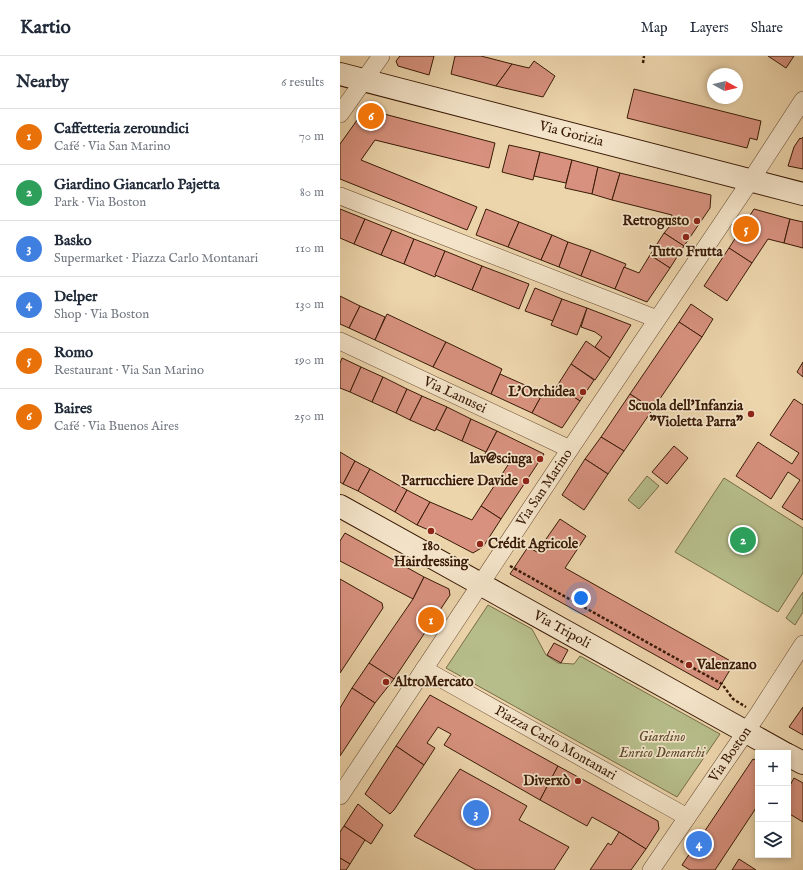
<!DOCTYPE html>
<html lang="en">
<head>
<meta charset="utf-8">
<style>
  :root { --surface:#fff; --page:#f2f2f3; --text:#1f2937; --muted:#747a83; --line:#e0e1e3; --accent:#8f2418 }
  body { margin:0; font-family:"IM FELL English",serif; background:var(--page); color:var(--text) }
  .controls { position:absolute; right:12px; bottom:12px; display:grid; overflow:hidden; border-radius:0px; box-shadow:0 2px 6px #0003 }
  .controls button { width:36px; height:36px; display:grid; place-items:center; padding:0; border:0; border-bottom:1px solid var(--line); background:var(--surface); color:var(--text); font:20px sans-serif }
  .compass { position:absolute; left:367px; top:12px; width:36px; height:36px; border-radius:50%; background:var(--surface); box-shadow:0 2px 6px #0003; rotate:98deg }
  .you { position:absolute; left:241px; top:542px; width:14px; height:14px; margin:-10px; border:3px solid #fff; border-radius:50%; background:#1a73e8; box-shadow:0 0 0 6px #1a73e833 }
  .badge { display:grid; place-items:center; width:26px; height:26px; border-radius:50%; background:var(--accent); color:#fff; font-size:13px; font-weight:700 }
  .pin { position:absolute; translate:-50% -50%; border:2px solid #fff; box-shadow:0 1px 4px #0006 }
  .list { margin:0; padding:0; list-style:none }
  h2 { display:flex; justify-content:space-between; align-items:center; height:52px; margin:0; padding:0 16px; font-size:17px }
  h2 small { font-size:13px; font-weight:400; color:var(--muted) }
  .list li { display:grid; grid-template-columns:26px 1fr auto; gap:12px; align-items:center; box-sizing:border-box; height:56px; padding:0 16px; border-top:1px solid var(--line) }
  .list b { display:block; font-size:15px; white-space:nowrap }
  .list p { margin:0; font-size:13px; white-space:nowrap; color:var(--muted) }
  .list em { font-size:13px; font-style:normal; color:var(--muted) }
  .icon { flex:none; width:22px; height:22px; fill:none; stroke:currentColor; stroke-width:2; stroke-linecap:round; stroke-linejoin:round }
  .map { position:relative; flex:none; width:463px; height:814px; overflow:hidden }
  header { display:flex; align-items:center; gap:24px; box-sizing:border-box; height:56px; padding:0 20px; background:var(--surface); border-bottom:1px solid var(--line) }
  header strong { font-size:19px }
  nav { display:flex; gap:22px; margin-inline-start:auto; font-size:14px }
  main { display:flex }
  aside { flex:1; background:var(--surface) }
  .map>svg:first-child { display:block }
  .green { fill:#b6bd8a; stroke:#786c48 }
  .building { fill:#d7917e; stroke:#391a06 }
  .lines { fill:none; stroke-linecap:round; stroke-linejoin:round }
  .street-casing { stroke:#66482f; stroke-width:18 }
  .secondary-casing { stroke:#391a06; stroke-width:24 }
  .path { stroke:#391a06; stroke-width:2.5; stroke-dasharray:3 2; stroke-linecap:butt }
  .street { stroke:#f3e3c8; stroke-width:17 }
  .secondary { stroke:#f3e3c8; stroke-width:22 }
  .poi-dot { fill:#8f2418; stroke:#f3e3c8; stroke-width:1.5 }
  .labels { text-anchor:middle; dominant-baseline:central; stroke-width:3.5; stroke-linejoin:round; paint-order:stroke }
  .street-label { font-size:14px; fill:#391a06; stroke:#f3e3c8 }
  .poi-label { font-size:14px; font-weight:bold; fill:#391a06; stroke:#f3e3c8; text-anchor:end }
  .park-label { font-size:14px; font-style:italic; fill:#5e4b2e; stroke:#f3e3c8 }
</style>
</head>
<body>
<header>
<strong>Kartio</strong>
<nav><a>Map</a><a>Layers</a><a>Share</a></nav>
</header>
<main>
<aside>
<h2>Nearby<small>6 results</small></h2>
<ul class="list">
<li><span class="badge" style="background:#e8710a">1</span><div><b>Caffetteria zeroundici</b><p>Café · Via San Marino</p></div><em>70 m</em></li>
<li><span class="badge" style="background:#2e9e5b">2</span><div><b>Giardino Giancarlo Pajetta</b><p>Park · Via Boston</p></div><em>80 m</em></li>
<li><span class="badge" style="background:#3f7fe0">3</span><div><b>Basko</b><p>Supermarket · Piazza Carlo Montanari</p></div><em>110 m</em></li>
<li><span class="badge" style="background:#3f7fe0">4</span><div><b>Delper</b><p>Shop · Via Boston</p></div><em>130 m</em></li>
<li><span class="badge" style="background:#e8710a">5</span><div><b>Romo</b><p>Restaurant · Via San Marino</p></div><em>190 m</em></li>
<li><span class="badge" style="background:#e8710a">6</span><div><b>Baires</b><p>Café · Via Buenos Aires</p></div><em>250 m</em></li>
</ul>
</aside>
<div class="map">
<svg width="463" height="814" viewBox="0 0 463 814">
  <rect width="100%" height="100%" fill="#ecd4ab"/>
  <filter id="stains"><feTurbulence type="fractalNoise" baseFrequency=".005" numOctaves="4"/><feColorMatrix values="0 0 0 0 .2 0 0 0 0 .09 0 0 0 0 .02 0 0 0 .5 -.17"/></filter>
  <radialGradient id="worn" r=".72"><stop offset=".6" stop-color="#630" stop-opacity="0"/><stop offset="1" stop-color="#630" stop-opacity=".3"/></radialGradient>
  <g class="green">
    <polygon points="307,420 319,430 299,453 288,444"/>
    <polygon points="384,422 463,472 463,517 438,556 335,496"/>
    <polygon points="463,536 463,556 455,569 446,562"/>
    <polygon points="148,549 192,573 206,599 218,607 234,608 240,600 380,678 337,741 106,612"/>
  </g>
  <g class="building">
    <polygon points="60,0 94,0 89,19 58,10 56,5"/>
    <polygon points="115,0 141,0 172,8 156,30 111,18"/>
    <polygon points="428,0 454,0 446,12"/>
    <polygon points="194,5 215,20 203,41 156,30 172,8 189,12"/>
    <polygon points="294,33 421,65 417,84 410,82 407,92 287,62"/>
    <polygon points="25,53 155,87 149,112 35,84 21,104 137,151 127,174 0,123 0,88"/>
    <polygon points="463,81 463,113 448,110 454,91 460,82 461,83"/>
    <polygon points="169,89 200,96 193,124 162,116"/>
    <polygon points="200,96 232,104 226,127 194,120"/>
    <polygon points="232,104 258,111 252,138 225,132"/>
    <polygon points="258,111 280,117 272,144 252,138"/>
    <polygon points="280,117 371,139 370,152 344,190 324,177 330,170 332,159 272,144"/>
    <polygon points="0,153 25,163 14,188 0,182"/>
    <polygon points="146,153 179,166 168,191 136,179"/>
    <polygon points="414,153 450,163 444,187 428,183 412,207 389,192"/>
    <polygon points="25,163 52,174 41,199 14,188"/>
    <polygon points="450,163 463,166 463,192 444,187"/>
    <polygon points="179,166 212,179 201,204 168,191"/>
    <polygon points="52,174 74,183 64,208 41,199"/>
    <polygon points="324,177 344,190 330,212 310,199"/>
    <polygon points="212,179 228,186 219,211 201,204"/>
    <polygon points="74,183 105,195 95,221 64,208"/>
    <polygon points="228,186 251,194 241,220 219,211"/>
    <polygon points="389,192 412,207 387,245 364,230"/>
    <polygon points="251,194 286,208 275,233 241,220"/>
    <polygon points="105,195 142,210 132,234 95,219"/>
    <polygon points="310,199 330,212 307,246 275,233 284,211 299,217"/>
    <polygon points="142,210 189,228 179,253 132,234"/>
    <polygon points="195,232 222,243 213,265 185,255"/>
    <polygon points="0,240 20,250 9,272 0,268"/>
    <polygon points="222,243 247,252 237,279 211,269"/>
    <polygon points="351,248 373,263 362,281 339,266"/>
    <polygon points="20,250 45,261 35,284 9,272"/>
    <polygon points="247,252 291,269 270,302 255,291 262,281 255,276 241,271"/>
    <polygon points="47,258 106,286 93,311 35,284"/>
    <polygon points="339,266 362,281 313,353 290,338"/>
    <polygon points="246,285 270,302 255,324 231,308"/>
    <polygon points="106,286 162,313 151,338 93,311"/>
    <polygon points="2,302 21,311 10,336 0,332 0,307"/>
    <polygon points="463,306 463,321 457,316"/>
    <polygon points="231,308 254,324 240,345 217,330"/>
    <polygon points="21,311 43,321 32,346 10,336"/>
    <polygon points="160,318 203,337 192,357 151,338"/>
    <polygon points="43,321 67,333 56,357 32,346"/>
    <polygon points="217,330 240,345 222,372 192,357 204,335 212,338"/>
    <polygon points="67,333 82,340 70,364 56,357"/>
    <polygon points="290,338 313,353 284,395 261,381"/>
    <polygon points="82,340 107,351 95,375 70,364"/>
    <polygon points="454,343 463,349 463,464 442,451 460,424 448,416 431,443 396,420 418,386 452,408 459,397 430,379"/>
    <polygon points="107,351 131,363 122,385 96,373"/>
    <polygon points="131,363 157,375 146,396 122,385"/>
    <polygon points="157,375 204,398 161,463 141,450 168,409 145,398"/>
    <polygon points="261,381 284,395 268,418 245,403"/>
    <polygon points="334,390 348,402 327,428 312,416"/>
    <polygon points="0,396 15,405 3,428 0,426"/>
    <polygon points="245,403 268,418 244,454 222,439"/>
    <polygon points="15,405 30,413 18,435 3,428"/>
    <polygon points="30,413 67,434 55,456 18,435"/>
    <polygon points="67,434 90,446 77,469 55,456"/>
    <polygon points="90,446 132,464 141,450 161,463 143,491 133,497 91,475 77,469"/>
    <polygon points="220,463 246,480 225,512 394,607 378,634 170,518 188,491 197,496"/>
    <polygon points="5,477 84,521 73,543 0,505 0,485"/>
    <polygon points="84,521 109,533 110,539 54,623 29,607 73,543"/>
    <polygon points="0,523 42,547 43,552 0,617"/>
    <polygon points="214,587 228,594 221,607 207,599"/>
    <polygon points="29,607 54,623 35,647 12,632"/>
    <polygon points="12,632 35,647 0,700 0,652"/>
    <polygon points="90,639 218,710 200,744 104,689 111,678 98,671 87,687 95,692 84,709 56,690"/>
    <polygon points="463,651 463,679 449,671"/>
    <polygon points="56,690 84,709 54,754 50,758 25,738"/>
    <polygon points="413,703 418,705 418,749 375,814 350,814 342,809"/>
    <polygon points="218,710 318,765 319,773 306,793 279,776 252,761 247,770 200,744"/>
    <polygon points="120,713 187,750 179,764 229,791 214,814 136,814 74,780"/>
    <polygon points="454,722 463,727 463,766 448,757 448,733"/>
    <polygon points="18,748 43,769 31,788 4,770"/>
    <polygon points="4,770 25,784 10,808 0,802 0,776"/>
    <polygon points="279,776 306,793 291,814 250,814 268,787 271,789"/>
    <polygon points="0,802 10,808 6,814 0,814"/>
    <polygon points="399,803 416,814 392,814"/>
  </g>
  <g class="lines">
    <defs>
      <g id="street">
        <polyline points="0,58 41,0"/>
        <polyline points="0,140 317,263"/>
        <path id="s1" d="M0,285L230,393"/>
        <path id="s2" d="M84,613L347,761"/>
        <path id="s3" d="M0,740L230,393L411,124L463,44"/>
        <path id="s4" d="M311,814L418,658L463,588"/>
      </g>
      <g id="secondary">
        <path id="s5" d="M0,18L463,138"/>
        <path id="s6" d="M0,450L444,697"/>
        <polyline points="448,699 463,707"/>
      </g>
    </defs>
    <use href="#street" class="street-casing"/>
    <use href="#secondary" class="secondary-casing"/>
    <g class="path">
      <polyline points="303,7 304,0"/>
      <polyline points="170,510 382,628 393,643 406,651"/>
    </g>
    <use href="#street" class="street"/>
    <use href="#secondary" class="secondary"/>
  </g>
  <g class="poi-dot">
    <circle cx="357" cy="165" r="4"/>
    <circle cx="346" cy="181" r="4"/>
    <circle cx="243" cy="336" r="4"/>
    <circle cx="411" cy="358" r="4"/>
    <circle cx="200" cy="403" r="4"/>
    <circle cx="186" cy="425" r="4"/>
    <circle cx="91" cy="475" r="4"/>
    <circle cx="140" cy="488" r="4"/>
    <circle cx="349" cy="609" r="4"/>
    <circle cx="46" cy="626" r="4"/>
    <circle cx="238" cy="725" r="4"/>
  </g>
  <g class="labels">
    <g class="street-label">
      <text stroke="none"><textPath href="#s5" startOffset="239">Via Gorizia</textPath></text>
      <text stroke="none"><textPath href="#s1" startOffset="127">Via Lanusei</textPath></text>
      <text stroke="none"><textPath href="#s3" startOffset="370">Via San Marino</textPath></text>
      <text stroke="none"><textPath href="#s6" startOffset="254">Via Tripoli</textPath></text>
      <text stroke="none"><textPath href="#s2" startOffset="151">Piazza Carlo Montanari</textPath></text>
      <text stroke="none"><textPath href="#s4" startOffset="140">Via Boston</textPath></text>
    </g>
    <g class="poi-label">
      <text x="349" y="165">Retrogusto</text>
      <text x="346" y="196" text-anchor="middle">Tutto Frutta</text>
      <text x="235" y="336">L'Orchidea</text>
      <text x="403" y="350">Scuola dell'Infanzia<tspan x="403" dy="16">"Violetta Parra"</tspan></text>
      <text x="192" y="403">lav@sciuga</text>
      <text x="178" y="425">Parrucchiere Davide</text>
      <text x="148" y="488" text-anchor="start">Crédit Agricole</text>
      <text x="91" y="490" text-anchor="middle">180<tspan x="91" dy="16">Hairdressing</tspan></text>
      <text x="357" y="609" text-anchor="start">Valenzano</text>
      <text x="54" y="626" text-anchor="start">AltroMercato</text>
      <text x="230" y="725">Diverxò</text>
    </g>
    <g class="park-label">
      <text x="322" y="681">Giardino<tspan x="322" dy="16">Enrico Demarchi</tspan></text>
    </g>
  </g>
  <rect width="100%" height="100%" filter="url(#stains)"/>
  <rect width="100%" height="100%" fill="url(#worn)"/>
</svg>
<div class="controls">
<button>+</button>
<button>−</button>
<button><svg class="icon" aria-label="layers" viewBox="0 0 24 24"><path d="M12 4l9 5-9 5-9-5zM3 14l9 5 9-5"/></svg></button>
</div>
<svg class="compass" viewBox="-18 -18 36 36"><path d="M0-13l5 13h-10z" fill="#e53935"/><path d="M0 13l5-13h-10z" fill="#747a83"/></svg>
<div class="you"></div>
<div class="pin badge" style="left:91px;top:564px;background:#e8710a">1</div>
<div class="pin badge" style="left:403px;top:484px;background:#2e9e5b">2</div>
<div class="pin badge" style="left:136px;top:757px;background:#3f7fe0">3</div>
<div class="pin badge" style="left:359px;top:788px;background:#3f7fe0">4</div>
<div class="pin badge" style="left:406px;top:173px;background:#e8710a">5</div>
<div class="pin badge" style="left:31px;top:60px;background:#e8710a">6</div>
</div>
</main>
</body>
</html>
